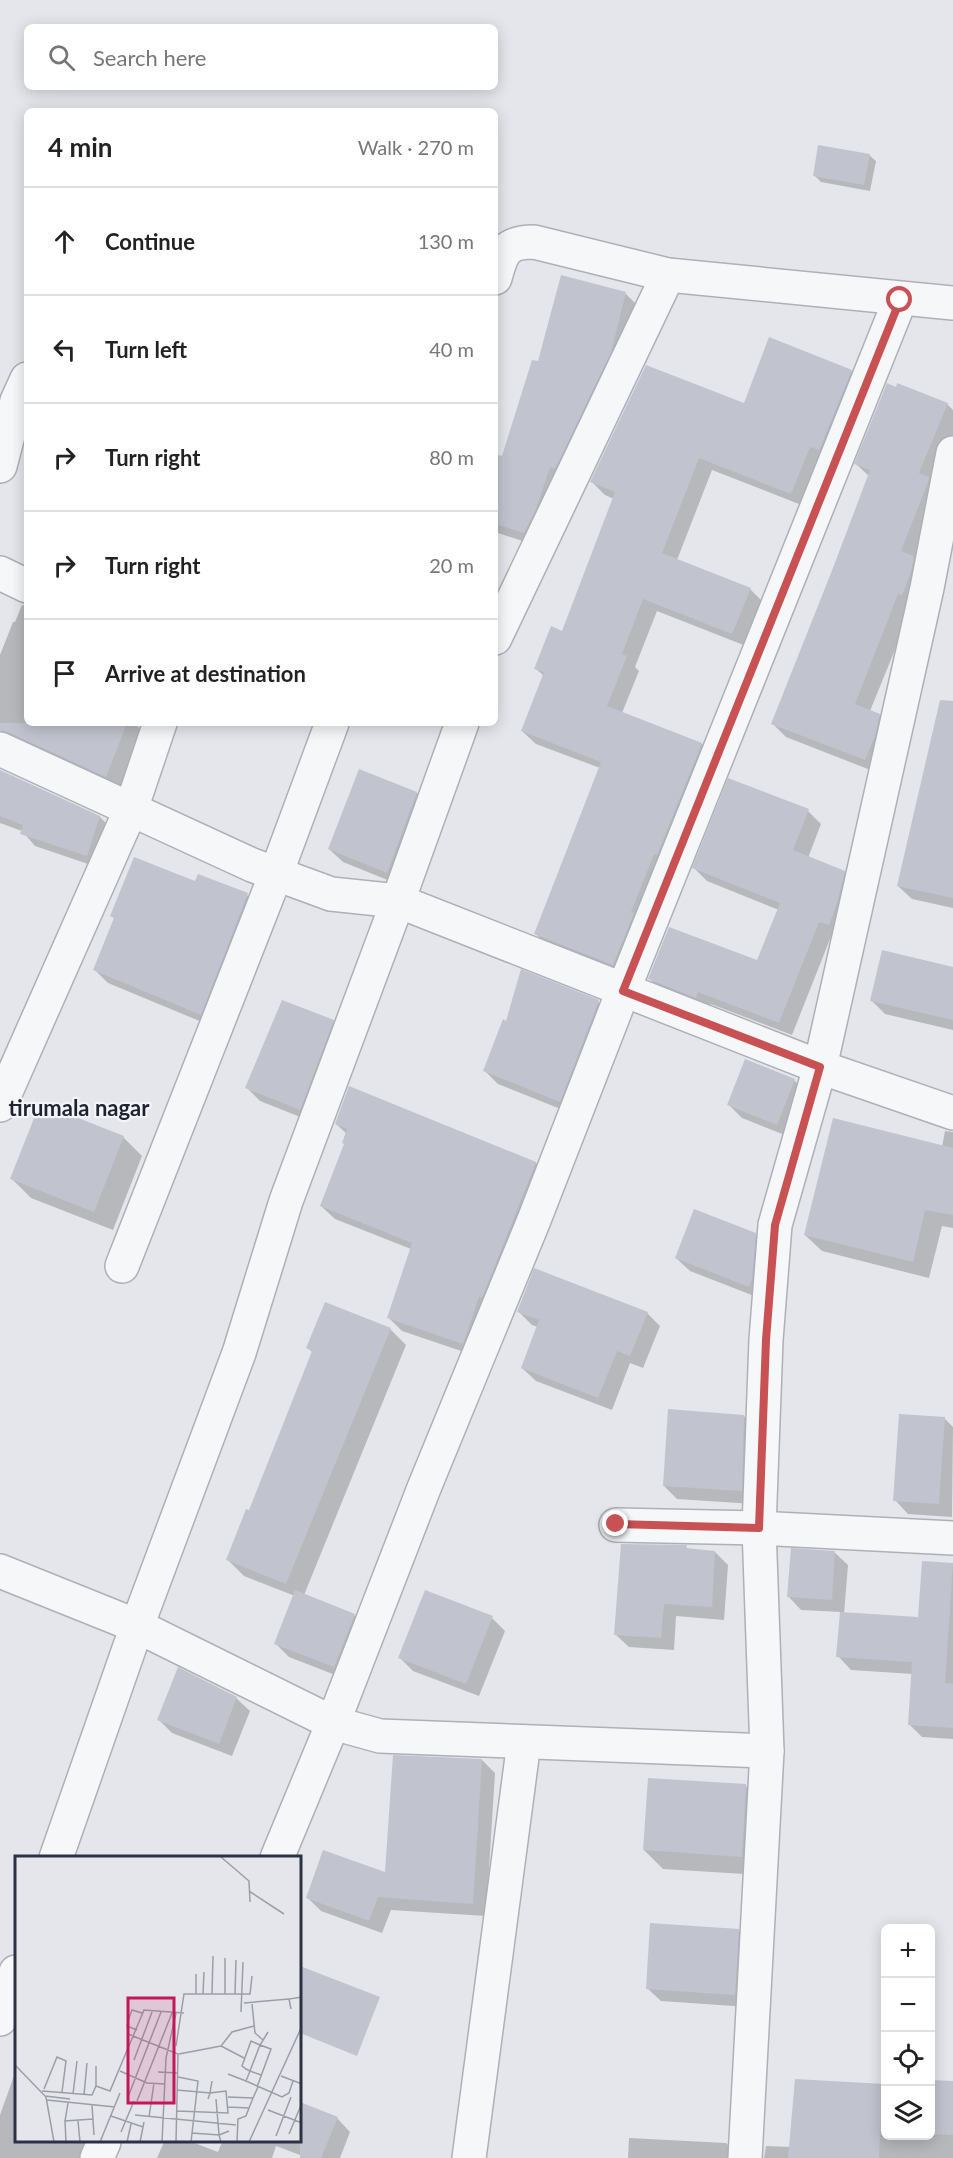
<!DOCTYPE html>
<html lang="en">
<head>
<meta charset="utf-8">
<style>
  :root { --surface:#fff; --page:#f6f6f6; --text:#222; --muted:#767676; --line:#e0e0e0 }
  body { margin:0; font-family:Lato,sans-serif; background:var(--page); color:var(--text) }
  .controls { position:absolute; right:18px; bottom:18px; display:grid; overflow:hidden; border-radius:9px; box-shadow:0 3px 15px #0003 }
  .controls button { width:54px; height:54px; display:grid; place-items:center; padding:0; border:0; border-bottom:2px solid var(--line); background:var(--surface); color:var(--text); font:30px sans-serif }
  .stop { position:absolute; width:18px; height:18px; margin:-14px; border:4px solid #c85154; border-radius:50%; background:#fff }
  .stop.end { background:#c85154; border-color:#fff; box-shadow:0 2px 6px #0008 }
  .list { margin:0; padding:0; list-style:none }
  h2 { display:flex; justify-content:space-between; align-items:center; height:78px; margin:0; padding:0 24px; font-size:26px }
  h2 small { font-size:20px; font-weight:400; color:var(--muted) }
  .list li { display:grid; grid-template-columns:39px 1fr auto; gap:18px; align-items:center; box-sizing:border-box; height:108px; padding:0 24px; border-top:2px solid var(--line) }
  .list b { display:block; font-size:22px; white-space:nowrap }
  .list em { font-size:20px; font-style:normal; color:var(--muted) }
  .icon { flex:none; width:33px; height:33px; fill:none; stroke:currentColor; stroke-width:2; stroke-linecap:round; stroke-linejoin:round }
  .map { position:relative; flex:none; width:953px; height:2158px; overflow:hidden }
  .search { position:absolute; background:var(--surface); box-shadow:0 3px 15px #0003; left:24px; top:24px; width:474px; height:66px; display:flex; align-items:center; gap:15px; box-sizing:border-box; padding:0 21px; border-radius:9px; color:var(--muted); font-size:22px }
  .panel { position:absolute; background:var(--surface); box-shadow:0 3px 15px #0003; left:24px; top:108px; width:474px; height:618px; border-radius:9px }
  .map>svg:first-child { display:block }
  .shadow { fill:#0003 }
  .building { fill:#c1c4ce }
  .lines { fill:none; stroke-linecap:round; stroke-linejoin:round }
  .minor-casing { stroke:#adb0b9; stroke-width:36 }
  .minor { stroke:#f6f7f9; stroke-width:33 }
  .route { stroke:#c85154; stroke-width:8 }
  .labels { text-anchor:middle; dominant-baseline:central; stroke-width:4.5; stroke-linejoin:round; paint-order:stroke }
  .neighbourhood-label { font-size:22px; font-weight:bold; fill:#1e2334; stroke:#f3f5f8 }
  .inset-road { fill:none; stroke:#9a9ea8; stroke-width:1.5 }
  .view { fill:#c2185b; fill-opacity:0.15; stroke:#c2185b; stroke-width:3 }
  .inset-edge { fill:none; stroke:#2c3243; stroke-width:3 }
</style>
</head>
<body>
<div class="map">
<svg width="953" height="2158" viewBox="0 0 953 2158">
  <rect width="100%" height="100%" fill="#e4e6eb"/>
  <g class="shadow">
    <polygon points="869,155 876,161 870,191 821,182 815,176"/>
    <polygon points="562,277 626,294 639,307 538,546 495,532 495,463 503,458 539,363"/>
    <polygon points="851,371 864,384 804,506 712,470 677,560 750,589 763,602 746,646 657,611 635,667 639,671 622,713 702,744 715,757 626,978 549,947 536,934 600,768 536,744 522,731 544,676 535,668 563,633 614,499 605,495 592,482 744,405"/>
    <polygon points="947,404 953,410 953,435 933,484 941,496 915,560 927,571 870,711 879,715 892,728 878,773 786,737 773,724 869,476 856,464"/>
    <polygon points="22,605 27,606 27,723 134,723 142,731 119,789 0,748 0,655 13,622 15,622"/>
    <polygon points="953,756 953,908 912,899 898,886"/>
    <polygon points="0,771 100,817 113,830 100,868 35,846 22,831 0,823"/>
    <polygon points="417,793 430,806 400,885 343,862 329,849"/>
    <polygon points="808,811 821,824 808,858 844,872 857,885 842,938 832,934 792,1035 711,1004 709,1010 663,992 650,979 758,962 779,910 707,881 694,868"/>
    <polygon points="196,883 247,895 260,908 214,1027 108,983 95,970 115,919 112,916"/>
    <polygon points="953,968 953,1030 885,1014 872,1001"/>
    <polygon points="522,971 598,1002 612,1015 573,1114 498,1084 485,1071 507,1023"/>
    <polygon points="333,1021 346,1034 313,1122 260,1101 247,1088"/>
    <polygon points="794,1080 807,1093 790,1137 742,1118 729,1105"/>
    <polygon points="350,1088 536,1163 549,1176 476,1356 402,1331 388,1317 411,1249 335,1219 321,1206 346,1145 347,1134 336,1124"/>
    <polygon points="945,1131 953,1132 953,1228 942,1226 929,1278 822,1251 805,1235 942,1147"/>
    <polygon points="123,1137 142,1156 113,1230 31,1198 12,1179"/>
    <polygon points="755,1234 768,1248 762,1299 690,1271 676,1258"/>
    <polygon points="518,1311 647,1313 660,1326 643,1368 630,1363 612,1410 536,1381 522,1368 538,1327 532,1325"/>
    <polygon points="390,1329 406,1345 304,1595 354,1615 368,1628 348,1680 289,1657 276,1644 295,1596 244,1576 228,1560 250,1512 313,1353 308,1348"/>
    <polygon points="744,1416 757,1429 754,1504 677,1499 664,1486"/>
    <polygon points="944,1418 953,1427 952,1517 908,1514 895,1500"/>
    <polygon points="686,1547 689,1550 715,1552 728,1565 724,1620 676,1616 674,1650 629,1647 615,1634"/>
    <polygon points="834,1552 848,1565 844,1614 919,1619 923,1563 953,1564 953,1739 922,1737 909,1724 913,1674 851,1670 838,1656 841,1612 801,1610 788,1596"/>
    <polygon points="492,1618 505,1631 479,1696 413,1671 400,1658"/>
    <polygon points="236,1698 250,1711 232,1756 172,1733 159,1720"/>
    <polygon points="482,1760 495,1773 486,1916 391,1910 382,1933 321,1911 308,1898 387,1874"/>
    <polygon points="746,1786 765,1805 761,1875 663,1869 644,1850"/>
    <polygon points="738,1930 751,1944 748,2007 661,2001 647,1988"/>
    <polygon points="16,2070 16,2142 92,2142 86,2158 0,2158 0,2115"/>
    <polygon points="796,2080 886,2086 886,2136 930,2136 930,2081 953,2083 953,2158 764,2158 766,2146 791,2147"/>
    <polygon points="300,2104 337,2118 350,2132 340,2158 308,2158 276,2146 272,2158 157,2158 164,2142 192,2142 218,2152 222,2142 300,2142"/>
    <polygon points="629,2138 726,2143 741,2158 628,2158"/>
  </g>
  <g class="building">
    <polygon points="818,145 870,154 864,185 813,176"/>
    <polygon points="561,275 626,292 611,352 555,469 550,467 536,509 524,533 495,524 495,454 502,456 532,360 538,361"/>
    <polygon points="769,337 852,370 819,450 810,447 791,494 699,458 662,553 751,588 732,634 643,599 622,654 627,656 607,706 702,743 657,855 654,854 631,912 634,913 613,965 534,934 601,762 521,731 544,672 534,669 551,626 562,631 615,492 590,482 646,365 744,403"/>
    <polygon points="887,383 896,387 897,383 948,403 919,473 929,477 928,482 901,551 914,556 911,572 902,595 898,594 855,704 880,714 875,736 865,760 771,724 833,568 870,470 854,464"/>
    <polygon points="940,700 953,701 953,898 897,886"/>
    <polygon points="0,723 127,723 106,777 8,732 0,731"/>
    <polygon points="359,769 417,792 387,873 328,849"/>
    <polygon points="0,770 100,816 87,856 20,834 23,825 0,816"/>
    <polygon points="728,778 809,809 793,850 845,871 837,903 829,925 819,922 779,1023 698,992 696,998 648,979 669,927 757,960 780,903 692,868"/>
    <polygon points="134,857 195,881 198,874 248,893 201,1015 93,970 114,918 110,916"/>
    <polygon points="882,950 953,967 953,1020 870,1001"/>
    <polygon points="521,969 599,1000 560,1102 483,1071 503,1019 506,1021"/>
    <polygon points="282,1000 334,1020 300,1110 245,1088"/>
    <polygon points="745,1059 795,1079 777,1125 727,1105"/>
    <polygon points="349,1086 536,1162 482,1298 479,1297 463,1344 387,1318 412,1243 320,1206 344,1144 342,1143 347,1129 335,1124"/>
    <polygon points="40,1103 124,1136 94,1212 10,1179"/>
    <polygon points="833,1118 953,1148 953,1215 925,1210 913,1262 804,1235"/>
    <polygon points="694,1209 756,1233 752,1279 749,1287 675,1258"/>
    <polygon points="534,1268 648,1312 630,1356 617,1351 598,1398 521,1368 539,1320 517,1312"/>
    <polygon points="325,1302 391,1328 286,1584 226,1560 246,1509 249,1510 312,1351 306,1348"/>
    <polygon points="668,1409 744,1415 742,1491 663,1486"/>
    <polygon points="899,1414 945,1417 939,1504 893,1501"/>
    <polygon points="621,1544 687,1545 686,1548 715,1551 712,1607 664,1604 661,1638 614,1635"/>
    <polygon points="791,1548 835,1551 832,1600 787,1597"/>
    <polygon points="922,1561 953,1563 945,1683 953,1684 953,1728 908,1725 912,1662 836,1657 840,1612 918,1617"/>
    <polygon points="295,1590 355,1614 334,1667 274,1644"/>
    <polygon points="425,1590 493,1616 466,1684 398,1658"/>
    <polygon points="178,1667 237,1697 219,1744 157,1720"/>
    <polygon points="393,1755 482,1759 473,1904 378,1897 369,1921 306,1898 323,1850 385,1872"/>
    <polygon points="648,1778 746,1784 742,1857 643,1850"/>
    <polygon points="650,1923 739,1929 735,1995 646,1989"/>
    <polygon points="300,1966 380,1997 357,2056 300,2033"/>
    <polygon points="795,2079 885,2084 885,2131 880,2131 879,2158 788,2158"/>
    <polygon points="930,2080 953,2081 953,2135 930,2134"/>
    <polygon points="300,2102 338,2117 321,2158 300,2158"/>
  </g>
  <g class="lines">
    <defs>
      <g id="minor">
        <path d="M495,278C502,252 505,242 534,242L668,275L953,303"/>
        <polyline points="0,466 17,401 27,379"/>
        <polyline points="0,573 27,586"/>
        <polyline points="495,638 668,275"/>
        <polyline points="0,749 252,865 331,894 398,901 820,1067 953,1113"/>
        <polyline points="0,1105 131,809 160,723"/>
        <polyline points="122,1266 276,874 332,723"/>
        <polyline points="616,1525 759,1528 953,1538"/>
        <polyline points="0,1571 137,1626 333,1723 380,1736 767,1751"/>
        <polyline points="56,1858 137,1626 239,1353 286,1201 398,901 462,723"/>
        <polyline points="277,1858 333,1723 424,1488 534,1220 623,991 900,300"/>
        <polyline points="0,2019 16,1972"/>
        <polyline points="97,2158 104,2142"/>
        <polyline points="469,2158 524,1742"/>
        <polyline points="745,2158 767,1751 759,1528 766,1340 775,1225 820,1067 927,588 953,453"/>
      </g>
    </defs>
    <use href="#minor" class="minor-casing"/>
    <use href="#minor" class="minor"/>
  </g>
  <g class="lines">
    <polyline class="route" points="616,1524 759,1528 766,1340 775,1225 820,1067 623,991 900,300"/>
  </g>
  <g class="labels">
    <g class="neighbourhood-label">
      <text x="79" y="1107">tirumala nagar</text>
    </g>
  </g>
  <g transform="translate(15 1856)">
    <rect width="286" height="286" fill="#e4e6eb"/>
    <path class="inset-road" d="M206,1L234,25L235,46M234,35L269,58M181,138V118M188,138L189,116M197,138L198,100M210,138V102M220,138L221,104M229,147L274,143M237,148L240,177L248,184M276,153L274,143L287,141M226,156L228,106M122,174L112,170L114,162L117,154L127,157M113,178L163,198L161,286M161,190L169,138H235L237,120M164,198L206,190M229,202L206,190L217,176L239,170M119,204L137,156M0,209L31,241L39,286M105,215L132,227L150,228M143,216L163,217M213,218L231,225M246,219L235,215L231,213L227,210L236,185L245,189L235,215L231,225L267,241L274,237L278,225M266,220L287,228M163,221L183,225L176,286M81,230V210M242,231L256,193L245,189L253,176M29,233L42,201L51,205L47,236M162,234L195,237L197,225M27,235L77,239L81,230L95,235L129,154L169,157M58,238L62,205M69,239L72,207M30,240L55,243M113,241L146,156M213,241L238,242L243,231M32,244L100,251M122,245L157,157M77,249L79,279M213,251L234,252L238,242M253,254L287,267M162,255L213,257L211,235L195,237L193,243M120,259L221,269M96,260L128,271M134,261L139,227M50,265L53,247M63,265L65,286M106,276L119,245M177,277L204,279L201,243M274,278L287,247M261,280L276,241M51,286L50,265L78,263M85,286L105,237M112,286L116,268M125,286L129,266M147,286L151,202L161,157M206,286L204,279L214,275M222,286L223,263L231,260L234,252M234,286L287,170"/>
    <path class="view" d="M113,142H159V247H113Z"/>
    <rect width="286" height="286" class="inset-edge"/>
  </g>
</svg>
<div class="controls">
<button>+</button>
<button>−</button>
<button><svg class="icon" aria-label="locate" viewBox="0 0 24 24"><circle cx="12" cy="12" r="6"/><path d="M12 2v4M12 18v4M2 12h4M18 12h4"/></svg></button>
<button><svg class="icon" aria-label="layers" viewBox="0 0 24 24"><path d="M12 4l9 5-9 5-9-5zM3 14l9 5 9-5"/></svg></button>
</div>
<div class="stop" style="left:900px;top:300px"></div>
<div class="stop end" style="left:616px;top:1524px"></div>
<div class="search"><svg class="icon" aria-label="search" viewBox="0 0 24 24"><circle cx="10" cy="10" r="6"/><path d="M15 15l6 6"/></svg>Search here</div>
<section class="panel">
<h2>4 min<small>Walk · 270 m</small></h2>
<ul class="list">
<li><svg class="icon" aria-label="ahead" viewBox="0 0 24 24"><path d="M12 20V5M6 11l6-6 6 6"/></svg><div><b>Continue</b></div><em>130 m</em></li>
<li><svg class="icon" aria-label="left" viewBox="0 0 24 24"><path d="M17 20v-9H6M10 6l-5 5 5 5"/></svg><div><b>Turn left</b></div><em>40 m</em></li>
<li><svg class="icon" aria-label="right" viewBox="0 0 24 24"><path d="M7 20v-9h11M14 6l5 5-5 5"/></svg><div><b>Turn right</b></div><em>80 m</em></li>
<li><svg class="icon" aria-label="right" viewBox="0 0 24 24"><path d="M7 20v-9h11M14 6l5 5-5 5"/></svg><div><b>Turn right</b></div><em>20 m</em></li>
<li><svg class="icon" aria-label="arrive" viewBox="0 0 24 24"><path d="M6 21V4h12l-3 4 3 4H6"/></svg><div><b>Arrive at destination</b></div></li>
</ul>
</section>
</div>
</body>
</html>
